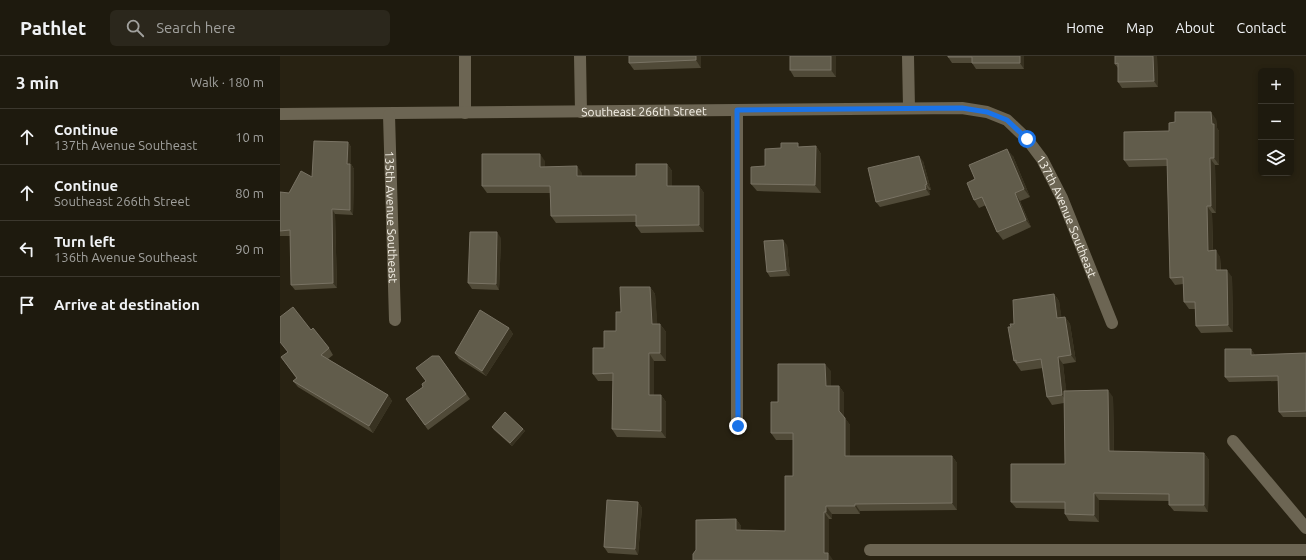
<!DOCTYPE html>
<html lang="en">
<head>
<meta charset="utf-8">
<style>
  :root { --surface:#1e1a0e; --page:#2b271c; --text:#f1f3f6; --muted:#a1a19e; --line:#3c382e }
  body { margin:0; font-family:Ubuntu,sans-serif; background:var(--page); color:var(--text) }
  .controls { position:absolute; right:12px; top:12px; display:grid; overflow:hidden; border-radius:6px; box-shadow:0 2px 6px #0003 }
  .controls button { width:36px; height:36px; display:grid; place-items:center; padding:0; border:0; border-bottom:1px solid var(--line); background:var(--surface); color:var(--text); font:20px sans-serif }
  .stop { position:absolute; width:12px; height:12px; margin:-9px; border:3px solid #1a73e8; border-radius:50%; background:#fff }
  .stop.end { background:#1a73e8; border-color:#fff; box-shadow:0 1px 4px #0008 }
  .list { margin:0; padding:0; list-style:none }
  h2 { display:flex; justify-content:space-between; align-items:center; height:52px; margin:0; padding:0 16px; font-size:17px }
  h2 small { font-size:13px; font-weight:400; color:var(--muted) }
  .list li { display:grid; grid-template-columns:26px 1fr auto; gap:12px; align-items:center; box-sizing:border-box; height:56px; padding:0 16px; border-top:1px solid var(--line) }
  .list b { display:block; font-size:15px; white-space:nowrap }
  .list p { margin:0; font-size:13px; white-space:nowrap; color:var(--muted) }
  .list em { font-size:13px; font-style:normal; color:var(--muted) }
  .icon { flex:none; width:22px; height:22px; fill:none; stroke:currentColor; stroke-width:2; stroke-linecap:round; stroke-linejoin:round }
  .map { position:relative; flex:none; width:1026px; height:504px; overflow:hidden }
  header { display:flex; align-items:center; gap:24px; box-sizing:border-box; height:56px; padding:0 20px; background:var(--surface); border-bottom:1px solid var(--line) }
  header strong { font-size:19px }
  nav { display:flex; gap:22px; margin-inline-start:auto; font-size:14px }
  .search { width:280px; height:36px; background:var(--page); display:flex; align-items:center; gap:10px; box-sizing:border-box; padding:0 14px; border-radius:6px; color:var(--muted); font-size:15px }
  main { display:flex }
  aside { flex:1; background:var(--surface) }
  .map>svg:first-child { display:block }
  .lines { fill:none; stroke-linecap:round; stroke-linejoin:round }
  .street { stroke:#6c6553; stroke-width:12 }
  .wall { fill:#504a38 }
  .shaded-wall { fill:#383221 }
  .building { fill:#615c4b; stroke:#797364 }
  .route { stroke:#1a73e8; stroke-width:5 }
  .labels { text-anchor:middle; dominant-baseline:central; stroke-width:3; stroke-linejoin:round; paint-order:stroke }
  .street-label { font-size:12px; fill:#f6f2e8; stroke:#1e1909 }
</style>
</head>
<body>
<header>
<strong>Pathlet</strong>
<div class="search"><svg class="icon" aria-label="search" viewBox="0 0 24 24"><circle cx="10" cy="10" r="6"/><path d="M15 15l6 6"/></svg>Search here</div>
<nav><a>Home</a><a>Map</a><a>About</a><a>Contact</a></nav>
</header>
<main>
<aside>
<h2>3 min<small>Walk · 180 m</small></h2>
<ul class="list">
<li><svg class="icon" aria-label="ahead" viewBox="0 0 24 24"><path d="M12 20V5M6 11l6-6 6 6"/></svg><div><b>Continue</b><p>137th Avenue Southeast</p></div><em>10 m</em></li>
<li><svg class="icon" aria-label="ahead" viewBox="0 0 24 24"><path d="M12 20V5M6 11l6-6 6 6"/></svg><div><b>Continue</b><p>Southeast 266th Street</p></div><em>80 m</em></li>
<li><svg class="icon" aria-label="left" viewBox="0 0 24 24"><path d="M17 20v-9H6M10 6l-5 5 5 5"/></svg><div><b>Turn left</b><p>136th Avenue Southeast</p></div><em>90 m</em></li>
<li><svg class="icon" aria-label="arrive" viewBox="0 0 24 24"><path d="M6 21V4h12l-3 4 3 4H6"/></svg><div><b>Arrive at destination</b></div></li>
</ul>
</aside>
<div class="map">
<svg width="1026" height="504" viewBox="0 0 1026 504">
  <rect width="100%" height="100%" fill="#282212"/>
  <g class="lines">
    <g class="street">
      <polyline points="300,0 301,56"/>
      <polyline points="628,0 629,52"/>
      <polyline points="457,54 457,369"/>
      <polyline points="185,57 185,0"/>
      <path id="s1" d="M0,58L682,52L707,56L727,64L747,83L762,103L782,142L832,267"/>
      <path id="s2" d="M109,59L115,264"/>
      <polyline points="953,385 1026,472"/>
      <polyline points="590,494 1026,494"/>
    </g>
  </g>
  <g class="wall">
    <polygon points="349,0 421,0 421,12 354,14 349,7"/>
    <polygon points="510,0 556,0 556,21 514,21 510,14"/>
    <polygon points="744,0 744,13 696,13 692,7 672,7 668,1"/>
    <polygon points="835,0 877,0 878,31 842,32 838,26 838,12 835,8"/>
    <polygon points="936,63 937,72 939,75 939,109 935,109 936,157 932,157 933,194 940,201 941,214 952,221 953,276 921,277 916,270 915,253 909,253 904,246 903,228 895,229 890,222 887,110 849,111 844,104 889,75"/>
    <polygon points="68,86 71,91 71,108 74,113 73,159 55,158 57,232 15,234 11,229 10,180 0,180 0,136 9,137 32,121"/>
    <polygon points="536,90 541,98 541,137 477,135 471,128 501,92"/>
    <polygon points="733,100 750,141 740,145 751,171 723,184 717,176 706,149 699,152 694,144 695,123"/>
    <polygon points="265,105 265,111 302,117 302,120 356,120 387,108 392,115 392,130 419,130 424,137 424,176 361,177 356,170 356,166 276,167 271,160 270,137 207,137 202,130"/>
    <polygon points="643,105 651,134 649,134 650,139 600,151 596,146"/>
    <polygon points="221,182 219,234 192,233 188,227"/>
    <polygon points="507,189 510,220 490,221 487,216"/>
    <polygon points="370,231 375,238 377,268 380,268 386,276 386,305 374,305 374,339 381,339 386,346 386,382 337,381 332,373 333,325 318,325 313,318 324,292 336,275 341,256"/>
    <polygon points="774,238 779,245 781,261 785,261 790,268 796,306 783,308 786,335 833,341 834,395 924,397 929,404 928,456 894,455 889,449 889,445 819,444 819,466 789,465 785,458 785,453 736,452 731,446 785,408 784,347 772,349 767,341 763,312 741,315 734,305 734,268"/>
    <polygon points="229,272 233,278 206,320 179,303 175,297"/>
    <polygon points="31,274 49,292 53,299 48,303 108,339 112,345 93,377 18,331 13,325 16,322 1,301 7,297"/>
    <polygon points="971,293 975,299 1026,297 1026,361 1003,361 999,356 998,325 949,326 945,321"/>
    <polygon points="159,300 190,343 148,374 126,343 143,331"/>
    <polygon points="551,315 551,330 559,330 564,337 564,361 570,369 570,400 672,400 677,407 677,454 580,455 580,458 552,458 552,463 549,463 549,498 413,504 456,463 461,470 461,474 505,475 513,420 513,384 496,384 491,377 498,346"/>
    <polygon points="212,371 243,373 245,375 232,390 214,374"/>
    <polygon points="358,446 362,452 358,499 328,497 324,491"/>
  </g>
  <g class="shaded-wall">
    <polygon points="416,0 421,0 421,12 416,4"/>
    <polygon points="551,0 556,0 556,21 551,14"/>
    <polygon points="740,0 744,0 744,13 740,7"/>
    <polygon points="873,0 877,0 878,31 874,25"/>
    <polygon points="931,56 936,63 937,72 939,75 939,109 934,102 932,68"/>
    <polygon points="68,86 71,91 71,108 74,113 73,159 70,154 67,108"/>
    <polygon points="536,90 541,98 541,137 535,129"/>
    <polygon points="727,93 733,100 750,141 744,133"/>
    <polygon points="260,98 265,105 265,118 260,111"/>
    <polygon points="639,100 643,105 651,134 647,128"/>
    <polygon points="930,102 935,109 936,157 931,150"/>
    <polygon points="387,108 392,115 392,137 387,130"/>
    <polygon points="297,110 302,117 302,127 297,120"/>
    <polygon points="645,129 649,134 650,139 646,133"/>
    <polygon points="419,130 424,137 424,176 419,169"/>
    <polygon points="735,137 740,145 751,171 746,164"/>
    <polygon points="927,150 932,157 933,202 928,195"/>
    <polygon points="52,153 55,158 57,232 53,227"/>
    <polygon points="217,176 221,182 219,234 216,228"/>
    <polygon points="503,184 507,189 510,220 506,214"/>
    <polygon points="936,194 940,201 941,221 936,214"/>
    <polygon points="947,214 952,221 953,276 948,269"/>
    <polygon points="370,231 375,238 378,276 372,268"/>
    <polygon points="774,238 779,245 783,270 777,262"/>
    <polygon points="785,261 790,268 796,306 791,299"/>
    <polygon points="380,268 386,276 386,305 380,297"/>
    <polygon points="229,272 233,278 206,320 202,315"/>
    <polygon points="971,293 975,299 971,299"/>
    <polygon points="369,297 374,305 374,347 369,339"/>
    <polygon points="778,301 783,308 788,347 782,339"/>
    <polygon points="545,308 551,315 551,338 546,330"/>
    <polygon points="559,330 564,337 564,363 559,355"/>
    <polygon points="828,334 833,341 834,402 829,395"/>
    <polygon points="108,339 112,345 93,377 89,370"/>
    <polygon points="381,339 386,346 386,382 381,375"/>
    <polygon points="565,362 570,369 570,407 565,400"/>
    <polygon points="243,373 245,375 232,390 230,387"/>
    <polygon points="924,397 929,404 928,456 924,449"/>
    <polygon points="672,400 677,407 677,454 672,447"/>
    <polygon points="814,437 819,444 819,466 814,459"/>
    <polygon points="358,446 362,452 358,499 355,493"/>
    <polygon points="575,448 580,455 580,458 575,450"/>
    <polygon points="546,450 552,458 552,463 546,456"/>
    <polygon points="544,456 549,463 549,498 553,504 548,504 544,497"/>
    <polygon points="456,463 461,470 461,481 456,474"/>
  </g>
  <g class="building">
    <polygon points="349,0 416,0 416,4 349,7"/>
    <rect x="510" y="0" width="41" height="14"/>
    <polygon points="668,0 740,0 740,7 692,7 692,1 668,1"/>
    <polygon points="835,0 873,0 874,25 838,26 838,7 835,8"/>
    <polygon points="895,56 931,56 932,68 934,68 934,102 930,102 931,150 927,150 928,195 936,194 936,214 947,214 948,269 916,270 915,246 904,246 903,221 890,222 887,103 844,104 844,76 889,75 889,67 895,66"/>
    <polygon points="34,85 68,86 67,108 70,108 70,154 52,153 53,227 11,229 10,174 0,175 0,136 9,137 21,115 32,121"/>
    <polygon points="501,87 518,87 518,91 536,90 535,129 471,128 471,111 485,110 485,93 501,92"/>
    <polygon points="727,93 744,133 735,137 746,164 717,176 702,141 694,144 687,127 695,123 689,109"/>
    <polygon points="202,98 260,98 260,111 297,110 297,120 356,120 356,108 387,108 387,130 419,130 419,169 356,170 356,159 271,160 270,130 202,130"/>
    <polygon points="639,100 647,128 645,129 646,133 596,146 588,112"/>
    <polygon points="190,176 217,176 216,228 188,227"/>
    <polygon points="503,184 506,214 487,216 484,185"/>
    <polygon points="340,231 370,231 372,268 380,268 380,297 369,297 369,339 381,339 381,375 332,373 333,317 313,318 313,292 324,292 324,275 336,275 336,256 341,256"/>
    <polygon points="774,238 777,262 785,261 791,299 778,301 782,339 767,341 761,303 736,307 736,304 734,305 728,271 731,271 730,268 734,268 733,244"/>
    <polygon points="13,251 31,274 33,272 49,292 41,299 108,339 89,370 13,325 17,322 1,301 8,296 0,286 0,261"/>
    <polygon points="200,254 229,272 202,315 175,297"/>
    <polygon points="945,293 971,293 971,299 1026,297 1026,355 999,356 998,320 945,321"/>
    <polygon points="152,300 159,300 186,338 145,369 126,343 143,331 142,328 146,325 136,312"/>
    <polygon points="498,308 545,308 546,330 559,330 559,355 565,362 565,400 672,400 672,447 575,448 575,450 546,450 546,456 544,456 544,497 548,497 548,504 413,504 413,498 416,494 416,464 456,463 456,474 505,475 505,420 513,420 513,377 491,377 491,346 498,346"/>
    <polygon points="828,334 829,395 924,397 924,449 889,449 889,438 814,437 814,459 785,458 785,446 731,446 731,408 785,408 784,335"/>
    <polygon points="225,356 243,373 230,387 212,371"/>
    <polygon points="327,444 358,446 355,493 324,491"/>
  </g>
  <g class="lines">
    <polyline class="route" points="458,370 457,54 682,52 707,56 727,64 747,83"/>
  </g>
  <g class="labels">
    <g class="street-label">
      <text stroke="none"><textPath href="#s1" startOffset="364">Southeast 266th Street</textPath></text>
      <text stroke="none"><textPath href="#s2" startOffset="102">135th Avenue Southeast</textPath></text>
      <text stroke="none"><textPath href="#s1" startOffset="844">137th Avenue Southeast</textPath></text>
    </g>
  </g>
</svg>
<div class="controls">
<button>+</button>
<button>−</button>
<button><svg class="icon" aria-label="layers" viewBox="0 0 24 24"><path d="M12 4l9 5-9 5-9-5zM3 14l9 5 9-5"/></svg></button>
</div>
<div class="stop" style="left:747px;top:83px"></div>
<div class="stop end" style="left:458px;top:370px"></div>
</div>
</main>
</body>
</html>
